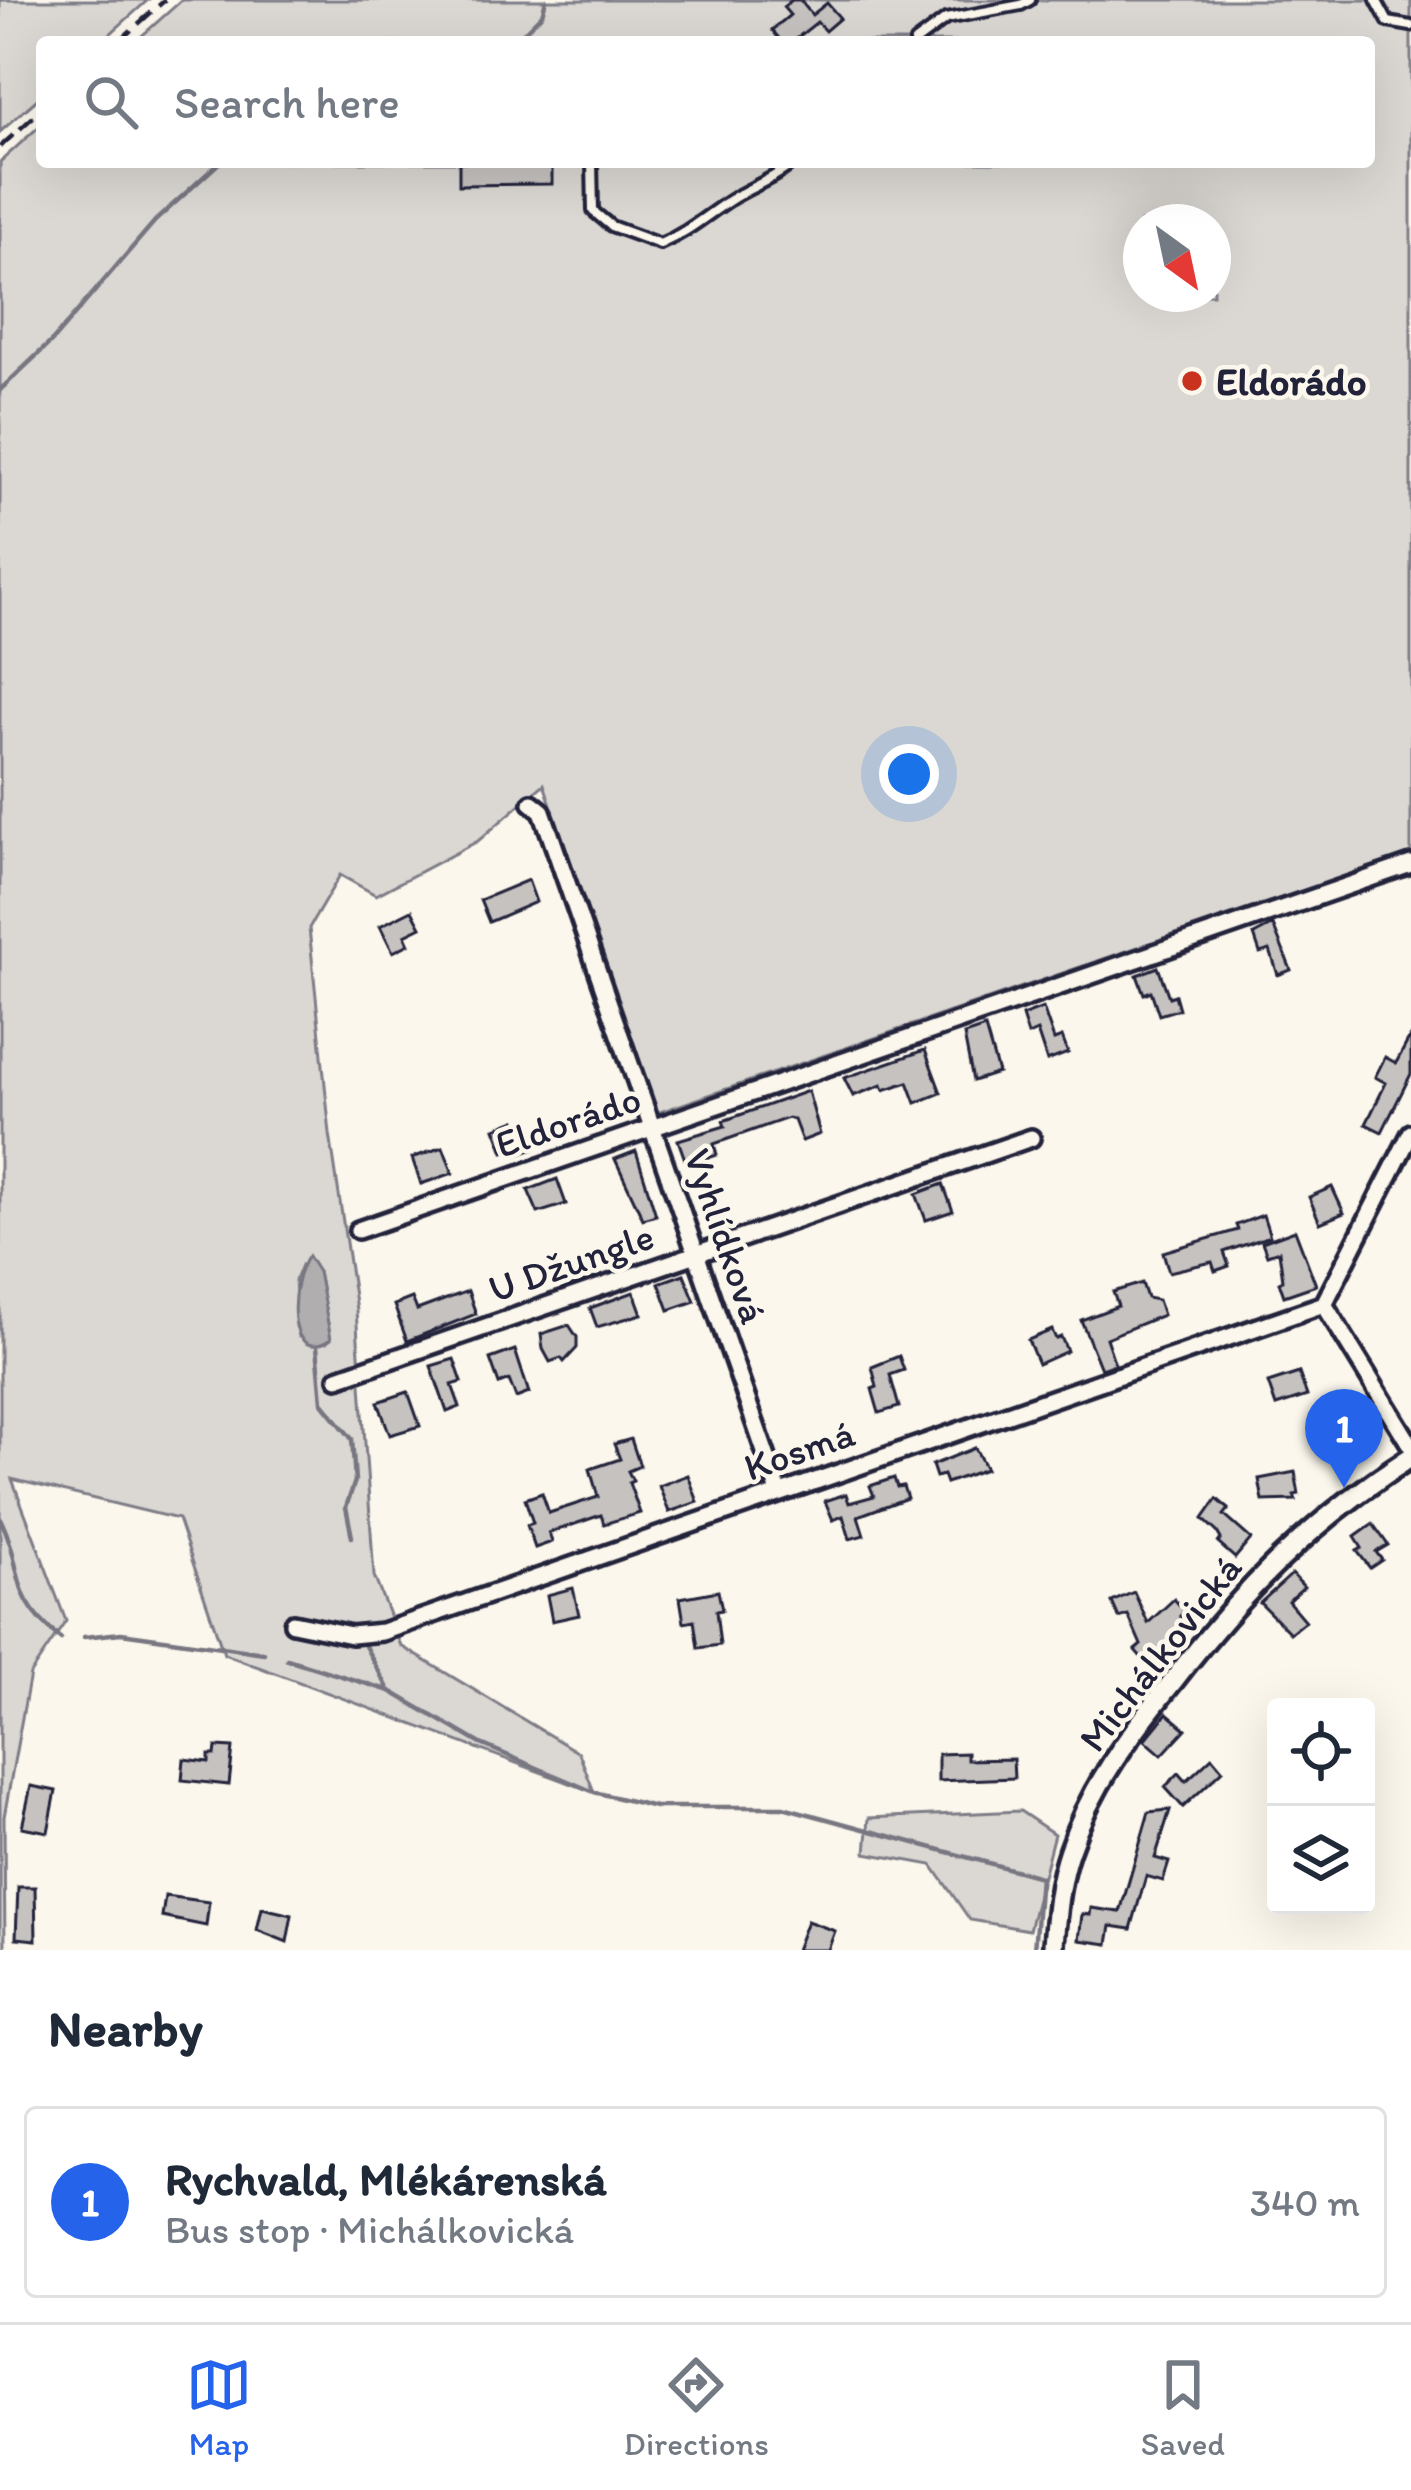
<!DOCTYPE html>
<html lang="en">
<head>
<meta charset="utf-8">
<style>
  :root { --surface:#fff; --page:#f2f2f3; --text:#1f2937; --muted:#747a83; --line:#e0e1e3; --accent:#2563eb }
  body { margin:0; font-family:Itim,sans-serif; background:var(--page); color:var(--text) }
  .controls { position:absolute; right:36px; bottom:36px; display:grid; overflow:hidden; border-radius:12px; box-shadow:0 12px 48px #0002 }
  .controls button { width:108px; height:108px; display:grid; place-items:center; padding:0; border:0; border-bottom:3px solid var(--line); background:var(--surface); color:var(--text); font:60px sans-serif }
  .compass { position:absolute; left:1123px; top:204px; width:108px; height:108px; border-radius:50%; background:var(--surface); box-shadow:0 12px 48px #0002; rotate:147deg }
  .you { position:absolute; left:909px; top:774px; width:42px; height:42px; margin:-30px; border:9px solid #fff; border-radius:50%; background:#1a73e8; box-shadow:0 0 0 18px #1a73e833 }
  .badge { display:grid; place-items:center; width:78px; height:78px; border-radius:50%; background:var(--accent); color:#fff; font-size:39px; font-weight:700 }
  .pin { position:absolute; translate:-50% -99px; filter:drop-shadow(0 3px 6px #0008) }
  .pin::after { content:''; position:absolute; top:63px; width:42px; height:36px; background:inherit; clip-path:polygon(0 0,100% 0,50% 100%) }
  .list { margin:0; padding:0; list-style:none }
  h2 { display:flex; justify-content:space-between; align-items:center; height:156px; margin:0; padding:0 48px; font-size:51px }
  h2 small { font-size:39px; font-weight:400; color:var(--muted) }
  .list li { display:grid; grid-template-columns:78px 1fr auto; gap:36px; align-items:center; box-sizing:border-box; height:192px; margin:0 24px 24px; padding:0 24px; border:3px solid var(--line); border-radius:12px }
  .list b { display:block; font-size:45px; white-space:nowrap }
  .list p { margin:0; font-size:39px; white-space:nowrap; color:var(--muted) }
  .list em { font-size:39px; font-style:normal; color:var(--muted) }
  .icon { flex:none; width:66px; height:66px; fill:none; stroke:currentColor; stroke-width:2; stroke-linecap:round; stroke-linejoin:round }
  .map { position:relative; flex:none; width:1411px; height:1950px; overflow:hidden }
  .search { position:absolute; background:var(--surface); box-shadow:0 12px 48px #0002; left:36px; right:36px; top:36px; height:132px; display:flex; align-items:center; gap:30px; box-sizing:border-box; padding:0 42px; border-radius:12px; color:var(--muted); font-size:45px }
  .sheet { height:372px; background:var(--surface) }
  nav { display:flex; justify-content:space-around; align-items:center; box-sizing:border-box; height:168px; border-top:3px solid var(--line); background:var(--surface); font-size:33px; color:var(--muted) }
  nav a { display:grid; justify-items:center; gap:6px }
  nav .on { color:var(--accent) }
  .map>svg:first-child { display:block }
  .green { fill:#dbd8d3; stroke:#7e7d87; stroke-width:3; fill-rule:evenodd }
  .water { fill:#b1aeb0; stroke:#787681; stroke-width:3 }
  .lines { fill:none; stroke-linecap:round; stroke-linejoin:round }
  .stream { stroke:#787681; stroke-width:4.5 }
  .building { fill:#c6c2c0; stroke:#22223b; stroke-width:3 }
  .service-casing { stroke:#22223b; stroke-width:16 }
  .minor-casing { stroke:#22223b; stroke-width:24 }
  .tertiary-casing { stroke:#22223b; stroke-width:27 }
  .service { stroke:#fbf7ec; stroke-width:8 }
  .minor { stroke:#fbf7ec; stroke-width:15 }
  .tertiary { stroke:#fbf7ec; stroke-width:18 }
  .rail { stroke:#22223b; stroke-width:4.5; stroke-dasharray:18 9; stroke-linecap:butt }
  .poi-dot { fill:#c8321e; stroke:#fbf7ec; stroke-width:4.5 }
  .labels { text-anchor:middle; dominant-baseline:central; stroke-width:9; stroke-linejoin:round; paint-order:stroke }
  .poi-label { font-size:39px; font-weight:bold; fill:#22223b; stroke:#fbf7ec; text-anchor:start }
  .street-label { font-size:39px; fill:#22223b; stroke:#fbf7ec }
</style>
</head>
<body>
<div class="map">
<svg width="1411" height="1950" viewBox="0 0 1411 1950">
  <rect width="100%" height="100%" fill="#fbf7ec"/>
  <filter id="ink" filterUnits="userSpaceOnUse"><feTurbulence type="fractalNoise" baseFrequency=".00833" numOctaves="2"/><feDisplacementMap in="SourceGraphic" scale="24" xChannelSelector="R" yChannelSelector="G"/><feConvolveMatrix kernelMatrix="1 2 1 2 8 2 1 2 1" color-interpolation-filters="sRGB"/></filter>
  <g filter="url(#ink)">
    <g class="green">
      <polygon points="0,0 148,0 101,42 42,42 42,95 0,132"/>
      <path d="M182,0H1411V853L657,1113L544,784L478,841L376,895L340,875L309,928L330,1134L356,1310L374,1576L401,1646L579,1753L594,1792L224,1654L178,1519L12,1479L66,1621L30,1674L4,1817L5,1950H0V162L42,124V162H1369V42H135ZM1141,222H1213V294H1141ZM301,1265L318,1272L331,1339L326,1343L299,1337L295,1280Z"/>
      <polygon points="1020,1811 1054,1834 1029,1930 970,1920 932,1865 866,1853 869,1818"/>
    </g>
    <path class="water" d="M308,1256L318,1272L331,1339C284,1369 289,1281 308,1256Z"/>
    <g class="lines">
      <g class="stream">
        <polyline points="514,42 542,14 546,0"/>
        <polyline points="0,390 53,340 155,221 220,162"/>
        <polyline points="317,1346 322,1402 352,1439 355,1481 346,1507 352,1537"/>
        <path d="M0,1518C27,1574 5,1593 61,1639"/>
        <polyline points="84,1637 121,1633 264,1653"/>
        <polyline points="360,1637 389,1690"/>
        <polyline points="287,1659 390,1691 481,1744 594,1792 655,1807 783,1807 1040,1877 1034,1950"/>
      </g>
    </g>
    <g class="building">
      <polygon points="792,0 800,0 812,15 827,3 840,18 825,31 817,22 792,42 782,42 772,30 790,15 783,7"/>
      <polygon points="459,162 552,162 552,184 459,185"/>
      <polygon points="528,880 536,902 489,922 480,900"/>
      <polygon points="412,910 421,927 405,935 409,944 393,952 380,926"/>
      <polygon points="1273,925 1291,970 1278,975 1270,950 1260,953 1254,935"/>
      <polygon points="1158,967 1169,997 1175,995 1179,1009 1159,1015 1151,991 1144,994 1137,975"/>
      <polygon points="1043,1008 1054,1040 1062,1037 1068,1053 1047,1061 1037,1031 1028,1035 1022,1016"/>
      <polygon points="985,1028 998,1073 973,1081 964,1035"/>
      <polygon points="1411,1035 1411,1074 1382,1132 1366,1124 1386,1083 1375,1077 1385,1057 1396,1063"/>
      <polygon points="925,1050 941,1093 916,1103 908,1082 884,1090 882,1085 853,1096 844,1078"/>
      <polygon points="808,1091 820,1134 802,1141 794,1120 788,1118 714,1144 717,1155 687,1165 678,1140 725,1126 723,1121"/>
      <polygon points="516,1120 520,1130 525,1128 534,1149 517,1155 514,1149 504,1152 495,1128"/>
      <polygon points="443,1147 453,1173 421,1184 412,1158"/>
      <polygon points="636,1151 656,1215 643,1219 615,1159"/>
      <polygon points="557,1179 566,1204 538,1213 528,1190"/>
      <polygon points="943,1184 953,1211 926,1220 916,1194"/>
      <polygon points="1332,1187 1344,1213 1320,1223 1309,1197"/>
      <polygon points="1263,1215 1270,1236 1224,1252 1229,1266 1215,1271 1212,1262 1169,1272 1163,1252 1238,1230 1236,1225"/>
      <polygon points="1295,1230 1316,1285 1284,1296 1279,1282 1283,1280 1279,1251 1267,1255 1262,1242"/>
      <polygon points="684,1274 695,1301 669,1310 659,1283"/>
      <polygon points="1142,1283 1147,1298 1158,1300 1163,1315 1106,1338 1115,1364 1101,1369 1081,1320 1118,1306 1113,1292"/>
      <polygon points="468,1291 476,1314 407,1341 394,1305 412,1298 417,1310"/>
      <polygon points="634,1292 642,1314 597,1327 590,1308"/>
      <polygon points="569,1325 577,1337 577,1348 564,1362 561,1358 550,1362 543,1349 541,1334"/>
      <polygon points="1052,1330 1056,1339 1061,1337 1067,1351 1038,1364 1028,1340"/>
      <polygon points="515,1350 529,1393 516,1398 509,1380 499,1384 490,1359"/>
      <polygon points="899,1356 904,1370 890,1375 899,1407 879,1413 872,1389 877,1387 872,1367"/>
      <polygon points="454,1359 462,1382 452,1385 460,1407 447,1412 431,1366"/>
      <polygon points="1299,1373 1307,1396 1276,1406 1268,1383"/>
      <polygon points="408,1392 420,1426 390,1435 378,1402"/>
      <polygon points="1353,1409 1358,1435 1352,1439 1354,1451 1337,1454 1328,1415"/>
      <polygon points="631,1439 640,1466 628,1471 633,1481 629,1483 640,1513 604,1524 601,1515 549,1533 552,1542 535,1548 527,1525 533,1523 525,1499 542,1493 549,1513 598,1497 590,1469 620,1459 614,1444"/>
      <polygon points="975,1448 986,1469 946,1483 943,1475 936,1477 932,1465"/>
      <polygon points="1295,1472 1299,1494 1294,1495 1296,1500 1263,1501 1259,1479"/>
      <polygon points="688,1475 698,1502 669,1512 659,1486"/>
      <polygon points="894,1478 897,1487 903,1486 907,1498 858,1516 864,1535 850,1539 843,1516 833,1520 825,1501 846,1494 849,1503 874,1496 870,1486"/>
      <polygon points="1217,1499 1229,1509 1224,1515 1251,1539 1235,1558 1218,1543 1221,1539 1217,1532 1203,1519"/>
      <polygon points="1373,1524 1388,1545 1376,1552 1382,1560 1370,1568 1357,1551 1362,1548 1355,1537"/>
      <polygon points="1292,1574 1304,1587 1288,1601 1305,1621 1290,1633 1260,1603"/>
      <polygon points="573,1588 579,1615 552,1621 547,1595"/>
      <polygon points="718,1591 722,1610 716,1611 720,1645 698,1648 694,1620 684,1622 680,1598"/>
      <polygon points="1134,1592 1148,1623 1174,1599 1185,1611 1180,1616 1189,1626 1168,1644 1172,1649 1156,1664 1151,1659 1146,1663 1135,1650 1141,1645 1128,1615 1119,1618 1112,1602"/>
      <polygon points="1167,1713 1186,1729 1162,1755 1145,1740"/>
      <polygon points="216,1747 233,1748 229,1785 182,1780 184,1759 209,1762 209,1755 215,1755"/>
      <polygon points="967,1753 967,1760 1013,1759 1014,1778 938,1781 938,1754"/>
      <polygon points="1212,1757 1223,1770 1183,1807 1165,1787 1179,1773 1186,1781"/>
      <polygon points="31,1786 56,1791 48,1832 22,1827"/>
      <polygon points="1170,1810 1155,1858 1169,1862 1163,1881 1146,1876 1131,1929 1111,1926 1108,1944 1079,1940 1082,1914 1090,1915 1091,1908 1120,1912 1149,1812"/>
      <polygon points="18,1887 35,1887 36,1940 16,1938"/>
      <polygon points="165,1896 209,1902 206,1926 162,1917"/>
      <polygon points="262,1908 292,1915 287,1942 257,1930"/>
      <polygon points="807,1921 835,1931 828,1950 796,1950"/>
    </g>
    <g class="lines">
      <defs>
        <g id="service">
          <polyline points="1376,0 1388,22 1411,26"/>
          <polyline points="915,42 946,19 1021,5 1030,0"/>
          <path d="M592,162L593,211L611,226L660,244C689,232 709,213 735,197C755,185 776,178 794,162"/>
        </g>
        <g id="minor">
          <polyline points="532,803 542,811 779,1492"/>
          <polyline points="358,1230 1411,864"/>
          <polyline points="1324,1304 1411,1446"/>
          <polyline points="338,1378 1031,1138"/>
          <polyline points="293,1623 351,1635 382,1632 1324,1304 1411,1133"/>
        </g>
        <path id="tertiary" d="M1053,1950C1056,1916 1058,1883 1069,1851C1091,1786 1130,1734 1173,1681C1246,1587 1310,1522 1411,1457"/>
      </defs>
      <use href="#service" class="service-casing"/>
      <use href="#minor" class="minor-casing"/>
      <use href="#tertiary" class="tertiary-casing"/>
      <use href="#service" class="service"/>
      <use href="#minor" class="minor"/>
      <use href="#tertiary" class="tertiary"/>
      <g class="rail">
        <polyline points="118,42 165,0"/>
        <polyline points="0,147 42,109"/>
      </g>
    </g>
  </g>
  <circle class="poi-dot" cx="1192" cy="381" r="12"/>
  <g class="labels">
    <g class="poi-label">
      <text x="1216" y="381">Eldorádo</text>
    </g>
    <g class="street-label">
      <text transform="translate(568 1121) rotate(-19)">Eldorádo</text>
      <text transform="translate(726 1236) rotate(71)">Vyhlídková</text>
      <text transform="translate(571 1262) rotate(-19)">U Džungle</text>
      <text transform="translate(799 1450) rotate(-19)">Kosmá</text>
      <text transform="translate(1160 1653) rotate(-52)">Michálkovická</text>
    </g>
  </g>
</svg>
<div class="controls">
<button><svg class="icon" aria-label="locate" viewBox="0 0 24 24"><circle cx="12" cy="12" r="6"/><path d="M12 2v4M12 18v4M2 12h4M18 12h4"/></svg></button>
<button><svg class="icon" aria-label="layers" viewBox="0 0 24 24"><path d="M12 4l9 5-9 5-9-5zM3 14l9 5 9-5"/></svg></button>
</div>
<svg class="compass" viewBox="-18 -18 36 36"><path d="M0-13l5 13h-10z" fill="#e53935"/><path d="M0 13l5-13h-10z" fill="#747a83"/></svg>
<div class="you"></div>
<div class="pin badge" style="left:1344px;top:1488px">1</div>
<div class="search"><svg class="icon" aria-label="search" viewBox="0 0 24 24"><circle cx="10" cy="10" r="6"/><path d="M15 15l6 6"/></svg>Search here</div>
</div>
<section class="sheet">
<h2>Nearby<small></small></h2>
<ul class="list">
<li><span class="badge">1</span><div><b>Rychvald, Mlékárenská</b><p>Bus stop · Michálkovická</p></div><em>340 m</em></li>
</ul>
</section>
<nav>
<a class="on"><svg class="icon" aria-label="map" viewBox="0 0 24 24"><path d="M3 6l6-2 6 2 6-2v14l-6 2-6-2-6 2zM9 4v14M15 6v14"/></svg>Map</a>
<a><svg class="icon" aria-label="directions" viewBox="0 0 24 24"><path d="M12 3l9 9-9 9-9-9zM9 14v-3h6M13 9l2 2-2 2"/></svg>Directions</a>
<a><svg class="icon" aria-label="saved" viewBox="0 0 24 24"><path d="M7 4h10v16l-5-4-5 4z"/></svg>Saved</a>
</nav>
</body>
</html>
